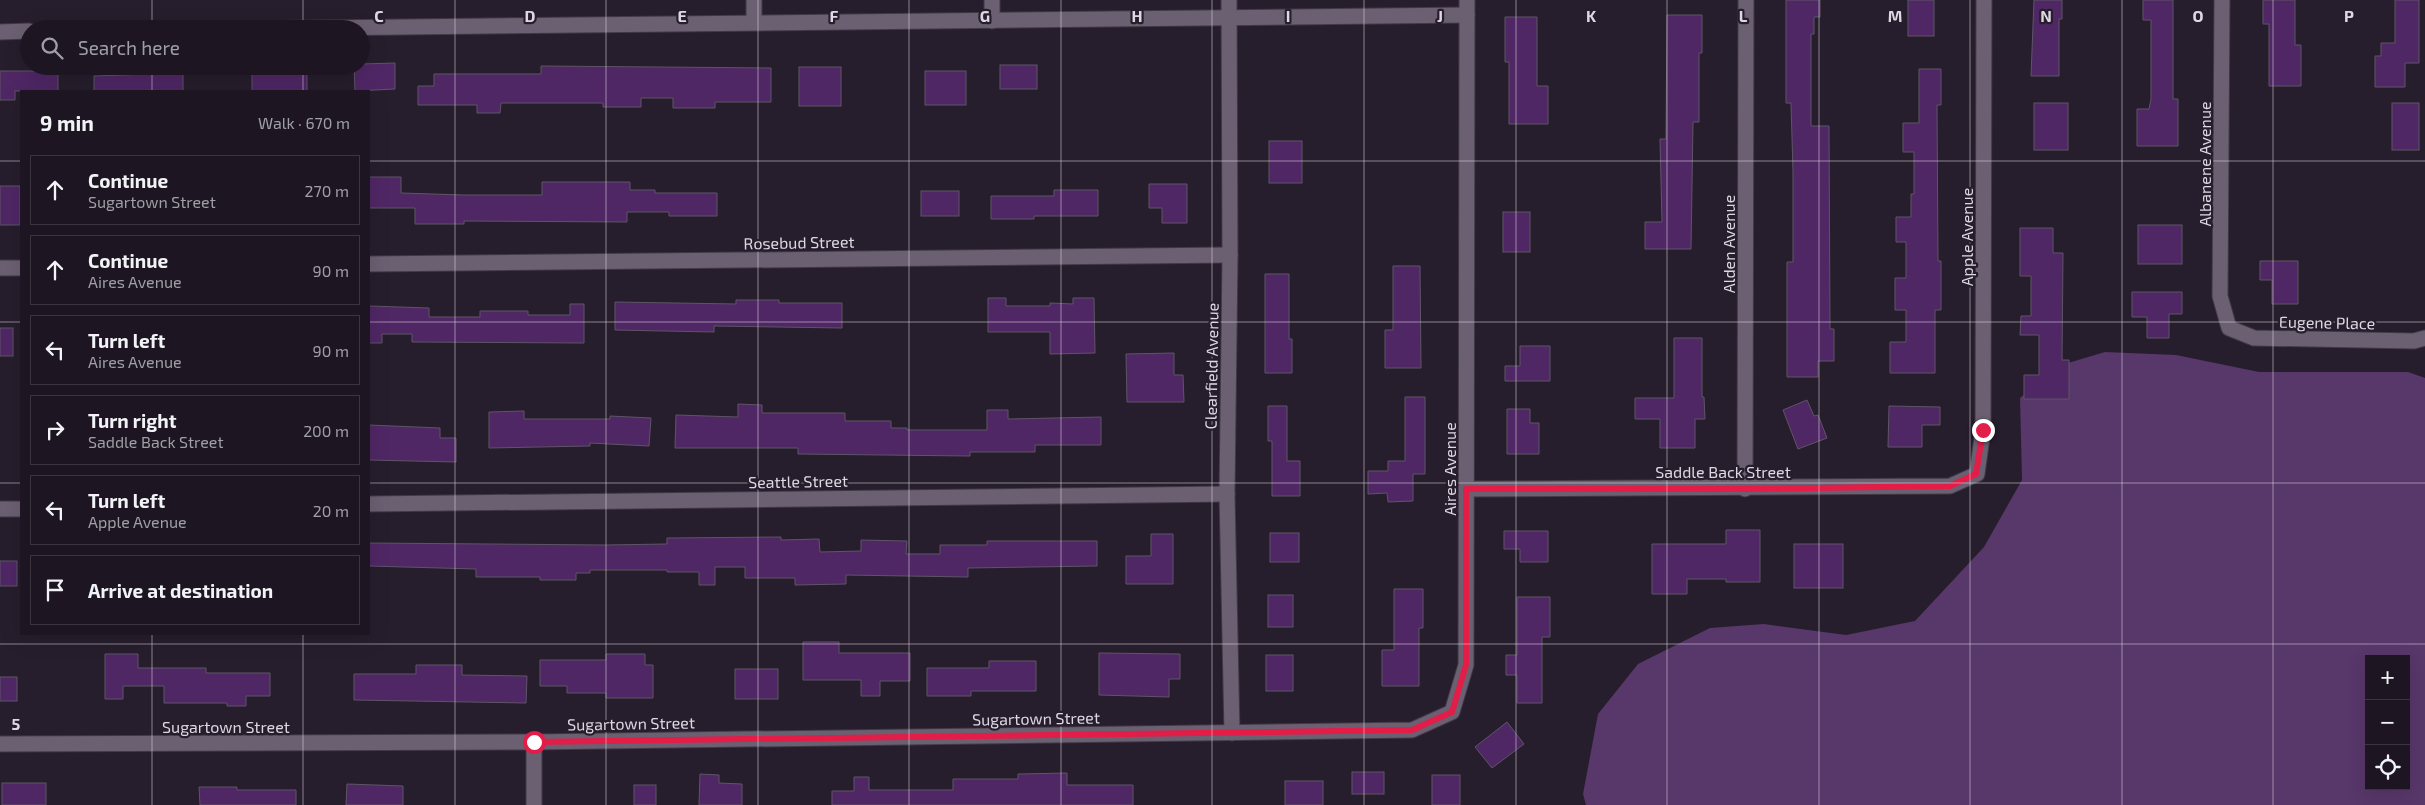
<!DOCTYPE html>
<html lang="en">
<head>
<meta charset="utf-8">
<style>
  :root { --surface:#1d1622; --page:#251f2a; --text:#f1f3f6; --muted:#a09fa5; --line:#3b3540 }
  body { margin:0; font-family:"Exo 2",sans-serif; background:var(--page); color:var(--text) }
  .controls { position:absolute; right:15px; bottom:15px; display:grid; overflow:hidden; border-radius:0px; box-shadow:0 5px 20px #0002 }
  .controls button { width:45px; height:45px; display:grid; place-items:center; padding:0; border:0; border-bottom:1px solid var(--line); background:var(--surface); color:var(--text); font:25px sans-serif }
  .stop { position:absolute; width:15px; height:15px; margin:-11px; border:4px solid #e11d48; border-radius:50%; background:#fff }
  .stop.end { background:#e11d48; border-color:#fff; box-shadow:0 1px 5px #0008 }
  .list { margin:0; padding:0; list-style:none }
  h2 { display:flex; justify-content:space-between; align-items:center; height:65px; margin:0; padding:0 20px; font-size:21px }
  h2 small { font-size:16px; font-weight:400; color:var(--muted) }
  .list li { display:grid; grid-template-columns:32px 1fr auto; gap:15px; align-items:center; box-sizing:border-box; height:70px; margin:0 10px 10px; padding:0 10px; border:1px solid var(--line); border-radius:0px }
  .list b { display:block; font-size:19px; white-space:nowrap }
  .list p { margin:0; font-size:16px; white-space:nowrap; color:var(--muted) }
  .list em { font-size:16px; font-style:normal; color:var(--muted) }
  .icon { flex:none; width:28px; height:28px; fill:none; stroke:currentColor; stroke-width:2; stroke-linecap:round; stroke-linejoin:round }
  .map { position:relative; flex:none; width:2425px; height:805px; overflow:hidden }
  .search { position:absolute; background:var(--surface); box-shadow:0 5px 20px #0002; left:20px; top:20px; width:350px; height:55px; display:flex; align-items:center; gap:12px; box-sizing:border-box; padding:0 18px; border-radius:28px; color:var(--muted); font-size:19px }
  .panel { position:absolute; background:var(--surface); box-shadow:0 5px 20px #0002; left:20px; top:90px; width:350px; height:545px; border-radius:0px }
  .map>svg:first-child { display:block }
  .green { fill:#58376a; fill-rule:evenodd }
  .building { fill:#4f2765; stroke:#5f5466 }
  .lines { fill:none; stroke-linecap:round; stroke-linejoin:round }
  .minor-casing { stroke:#413946; stroke-width:17 }
  .minor { stroke:#6b6072; stroke-width:15 }
  .route { stroke:#e11d48; stroke-width:6 }
  .grid { fill:none; stroke:#ded8e2; stroke-width:1; stroke-opacity:0.55 }
  .labels { text-anchor:middle; dominant-baseline:central; stroke-width:4.5; stroke-linejoin:round; paint-order:stroke }
  .street-label { font-size:16px; fill:#ded8e2; stroke:#271e2d }
  .grid-label { font-size:16px; text-anchor:middle; font-weight:bold; fill:#ded8e2; stroke:#271e2d; stroke-width:4.5; stroke-linejoin:round; paint-order:stroke }
</style>
</head>
<body>
<div class="map">
<svg width="2425" height="805" viewBox="0 0 2425 805">
  <rect width="100%" height="100%" fill="#271e2d"/>
  <path class="green" d="M2105,352L2176,355L2259,372H2408L2425,378V805H1586L1583,794L1598,714L1638,664L1710,628L1764,624L1846,635L1915,621L1984,547L2022,480L2020,398L2058,366ZM2369,659H2406V786H2369Z"/>
  <g class="building">
    <polygon points="1786,0 1820,0 1820,17 1814,17 1814,34 1811,34 1811,126 1829,126 1830,329 1834,329 1834,361 1818,361 1818,377 1787,377 1787,262 1793,262 1793,172 1791,103 1786,103"/>
    <rect x="1908" y="0" width="26" height="36"/>
    <polygon points="2034,0 2062,0 2062,19 2059,19 2059,76 2031,76"/>
    <polygon points="2143,0 2173,0 2173,99 2178,99 2178,146 2137,146 2137,109 2149,109 2151,99 2151,20 2143,20"/>
    <polygon points="2263,0 2295,0 2295,45 2301,45 2301,86 2269,86 2269,24 2263,24"/>
    <polygon points="2395,0 2419,0 2419,63 2405,63 2405,87 2375,87 2375,56 2381,56 2381,43 2395,43"/>
    <polygon points="1667,15 1702,15 1702,53 1699,53 1699,122 1693,122 1691,249 1645,249 1645,222 1662,222 1660,139 1666,139"/>
    <polygon points="1505,17 1537,17 1537,86 1548,86 1548,124 1509,124 1509,62 1505,62"/>
    <polygon points="395,63 395,89 355,91 354,66 361,66 361,64"/>
    <rect x="1000" y="65" width="37" height="24"/>
    <polygon points="541,66 771,68 771,102 715,102 715,108 673,108 673,98 641,98 641,107 603,107 603,103 501,103 500,113 477,113 477,105 418,105 418,86 434,86 434,74 541,74"/>
    <rect x="799" y="67" width="42" height="39"/>
    <polygon points="1919,69 1941,69 1941,105 1937,105 1938,261 1941,261 1941,310 1935,310 1935,373 1890,373 1890,342 1906,342 1906,310 1895,310 1895,278 1906,278 1906,242 1896,242 1896,217 1911,217 1911,194 1914,194 1914,152 1903,152 1903,123 1919,123"/>
    <rect x="252" y="70" width="55" height="21"/>
    <polygon points="0,71 58,71 58,91 15,91 15,100 0,100"/>
    <rect x="925" y="71" width="41" height="34"/>
    <polygon points="183,73 183,91 94,91 94,76"/>
    <rect x="2034" y="103" width="34" height="47"/>
    <rect x="2392" y="103" width="27" height="47"/>
    <rect x="1269" y="141" width="33" height="42"/>
    <polygon points="369,177 401,177 401,193 464,195 542,195 542,182 630,182 630,190 655,190 655,193 717,193 717,216 669,216 669,212 627,212 627,222 464,221 464,224 415,224 415,208 369,208"/>
    <polygon points="1149,184 1187,184 1187,223 1162,223 1162,208 1149,208"/>
    <rect x="0" y="186" width="20" height="39"/>
    <polygon points="1054,190 1098,190 1098,216 1034,216 1034,219 991,219 991,196 1054,196"/>
    <rect x="921" y="191" width="38" height="25"/>
    <rect x="1503" y="212" width="27" height="40"/>
    <rect x="2138" y="225" width="44" height="39"/>
    <polygon points="2020,228 2053,228 2053,253 2063,253 2062,360 2069,360 2069,399 2024,399 2024,375 2039,375 2039,335 2020,335 2021,316 2031,316 2031,276 2020,276"/>
    <polygon points="2260,261 2298,261 2298,304 2272,304 2272,280 2260,280"/>
    <polygon points="1393,266 1420,266 1421,368 1385,368 1385,330 1393,330"/>
    <polygon points="1265,274 1289,274 1289,339 1292,339 1292,373 1265,373"/>
    <polygon points="2132,292 2182,292 2182,314 2169,314 2169,338 2147,338 2147,317 2132,317"/>
    <polygon points="988,298 1006,298 1006,306 1050,306 1050,303 1073,304 1073,298 1094,298 1095,353 1050,354 1050,332 988,332"/>
    <polygon points="736,300 779,300 779,303 842,303 842,328 714,326 714,332 615,330 615,302 736,304"/>
    <polygon points="570,304 584,304 584,343 412,342 412,334 382,334 382,343 369,343 369,306 429,308 429,317 480,317 480,311 528,311 528,315 570,315"/>
    <rect x="0" y="328" width="13" height="28"/>
    <polygon points="1674,338 1702,338 1702,397 1704,397 1705,419 1695,419 1695,448 1660,448 1660,419 1635,419 1635,398 1674,398"/>
    <polygon points="1520,346 1550,346 1550,381 1505,381 1505,366 1520,366"/>
    <polygon points="1174,353 1174,375 1183,375 1184,402 1127,402 1126,354"/>
    <polygon points="1405,397 1425,397 1425,474 1413,474 1413,501 1388,502 1387,493 1368,494 1368,471 1388,471 1388,461 1405,461"/>
    <polygon points="1807,400 1814,416 1818,415 1827,438 1798,449 1783,410"/>
    <polygon points="738,404 762,405 762,413 845,413 845,421 891,421 891,428 907,428 907,430 987,430 987,410 1008,410 1008,419 1101,417 1101,445 1035,445 1035,452 970,452 970,456 798,454 798,448 675,448 676,415 738,417"/>
    <polygon points="1268,406 1287,406 1287,461 1300,461 1300,496 1272,496 1272,441 1268,441"/>
    <polygon points="1889,406 1940,407 1940,425 1922,425 1922,447 1888,447"/>
    <polygon points="1507,409 1530,409 1530,423 1539,423 1539,454 1507,454"/>
    <polygon points="524,411 524,419 610,419 610,416 651,418 649,446 590,443 590,446 489,448 489,412"/>
    <polygon points="369,425 440,428 440,438 456,438 456,462 369,460"/>
    <polygon points="1726,530 1760,530 1760,582 1726,582 1726,579 1687,579 1687,594 1652,594 1652,544 1726,544"/>
    <polygon points="1504,531 1548,531 1548,562 1520,562 1520,549 1504,549"/>
    <rect x="1270" y="533" width="29" height="29"/>
    <polygon points="1151,534 1173,534 1173,584 1126,584 1126,556 1151,556"/>
    <polygon points="781,537 781,540 819,539 820,552 861,551 861,540 907,541 906,554 940,554 940,545 987,545 987,541 1097,541 1097,566 968,568 968,577 846,575 846,584 795,585 795,578 745,578 745,567 715,567 715,585 699,585 699,572 667,572 667,570 590,570 590,573 576,573 576,580 540,580 540,577 476,577 476,569 369,566 369,543 606,545 667,544 667,538"/>
    <rect x="1794" y="544" width="49" height="44"/>
    <rect x="0" y="561" width="17" height="25"/>
    <polygon points="1394,589 1423,589 1423,628 1419,628 1419,686 1382,686 1382,650 1394,650"/>
    <rect x="1268" y="595" width="25" height="32"/>
    <polygon points="1517,597 1550,597 1550,637 1542,637 1542,703 1517,703 1517,675 1506,675 1506,655 1517,655"/>
    <polygon points="803,642 839,642 839,653 910,653 910,681 880,681 880,696 861,696 861,680 803,680"/>
    <polygon points="1099,653 1180,654 1180,679 1169,679 1169,697 1099,695"/>
    <polygon points="105,654 138,654 138,668 206,668 206,673 270,673 270,696 246,696 246,706 227,706 227,703 164,703 164,686 123,686 123,699 105,699"/>
    <polygon points="606,654 645,654 645,665 653,665 653,698 606,698 606,693 567,693 567,686 540,686 540,660 606,660"/>
    <rect x="1266" y="655" width="27" height="36"/>
    <polygon points="989,661 1036,661 1036,691 971,691 971,696 927,696 927,668 989,668"/>
    <polygon points="416,665 462,665 462,675 527,676 526,703 354,700 354,674 416,674"/>
    <rect x="735" y="669" width="43" height="30"/>
    <rect x="0" y="677" width="17" height="24"/>
    <polygon points="1507,722 1524,744 1492,768 1475,747"/>
    <rect x="1352" y="772" width="32" height="22"/>
    <polygon points="1067,773 1067,785 1133,785 1133,805 832,805 832,791 854,791 854,777 869,777 869,790 953,790 953,779 1018,779 1018,774"/>
    <polygon points="700,774 719,775 719,783 742,784 742,805 699,805"/>
    <rect x="1432" y="775" width="28" height="30"/>
    <rect x="1285" y="781" width="38" height="24"/>
    <rect x="2" y="783" width="44" height="22"/>
    <polygon points="347,784 403,786 403,805 346,805"/>
    <rect x="634" y="785" width="22" height="20"/>
    <polygon points="199,787 237,787 237,790 296,790 296,805 200,805"/>
  </g>
  <g class="lines">
    <defs>
      <g id="minor">
        <polyline points="754,0 754,22"/>
        <polyline points="1229,0 1230,255 1227,494 1232,733"/>
        <polyline points="2222,0 2220,296 2229,328 2254,338 2414,341 2425,338"/>
        <polyline points="992,21 992,0"/>
        <polyline points="225,29 1467,15"/>
        <polyline points="0,32 29,31"/>
        <polyline points="369,264 1230,255"/>
        <polyline points="0,268 21,268"/>
        <polyline points="1466,489 1950,486 1977,474 1983,430 1984,0"/>
        <polyline points="1745,489 1746,0"/>
        <polyline points="369,504 1227,494"/>
        <polyline points="0,509 21,509"/>
        <polyline points="534,742 534,805"/>
        <polyline points="0,744 534,742 1412,730 1452,712 1466,665 1467,0"/>
      </g>
    </defs>
    <use href="#minor" class="minor-casing"/>
    <use href="#minor" class="minor"/>
  </g>
  <g class="lines">
    <polyline class="route" points="534,742 1412,730 1452,712 1466,665 1466,489 1745,489 1950,486 1976,474 1983,430"/>
  </g>
  <path class="grid" d="M152,0V29M303,0V29M455,0V805M606,0V805M758,0V805M909,0V805M1061,0V805M1212,0V805M1364,0V805M1516,0V805M1667,0V805M1819,0V805M1970,0V805M2122,0V805M2273,0V805M152,66V91M303,66V91M0,161H21M369,161H2425M0,322H21M369,322H2425M0,483H21M369,483H2425M152,634V805M303,634V805M0,644H2425"/>
  <g class="labels">
    <g class="street-label">
      <text transform="translate(2204 164) rotate(-90)">Albanene Avenue</text>
      <text transform="translate(1966 237) rotate(-90)">Apple Avenue</text>
      <text transform="translate(799 242) rotate(-1)">Rosebud Street</text>
      <text transform="translate(1728 244) rotate(-90)">Alden Avenue</text>
      <text transform="translate(2327 322) rotate(1)">Eugene Place</text>
      <text transform="translate(1211 366) rotate(-89)">Clearfield Avenue</text>
      <text transform="translate(1449 469) rotate(-90)">Aires Avenue</text>
      <text x="1723" y="471">Saddle Back Street</text>
      <text transform="translate(798 481) rotate(-1)">Seattle Street</text>
      <text transform="translate(1036 718) rotate(-1)">Sugartown Street</text>
      <text transform="translate(631 723) rotate(-1)">Sugartown Street</text>
      <text x="226" y="726">Sugartown Street</text>
    </g>
  </g>
  <g class="grid-label">
    <text x="379" y="22">C</text>
    <text x="530" y="22">D</text>
    <text x="682" y="22">E</text>
    <text x="834" y="22">F</text>
    <text x="985" y="22">G</text>
    <text x="1137" y="22">H</text>
    <text x="1288" y="22">I</text>
    <text x="1440" y="22">J</text>
    <text x="1591" y="22">K</text>
    <text x="1743" y="22">L</text>
    <text x="1895" y="22">M</text>
    <text x="2046" y="22">N</text>
    <text x="2198" y="22">O</text>
    <text x="2349" y="22">P</text>
    <text x="16" y="730">5</text>
  </g>
</svg>
<div class="controls">
<button>+</button>
<button>−</button>
<button><svg class="icon" aria-label="locate" viewBox="0 0 24 24"><circle cx="12" cy="12" r="6"/><path d="M12 2v4M12 18v4M2 12h4M18 12h4"/></svg></button>
</div>
<div class="stop" style="left:534px;top:742px"></div>
<div class="stop end" style="left:1983px;top:430px"></div>
<div class="search"><svg class="icon" aria-label="search" viewBox="0 0 24 24"><circle cx="10" cy="10" r="6"/><path d="M15 15l6 6"/></svg>Search here</div>
<section class="panel">
<h2>9 min<small>Walk · 670 m</small></h2>
<ul class="list">
<li><svg class="icon" aria-label="ahead" viewBox="0 0 24 24"><path d="M12 20V5M6 11l6-6 6 6"/></svg><div><b>Continue</b><p>Sugartown Street</p></div><em>270 m</em></li>
<li><svg class="icon" aria-label="ahead" viewBox="0 0 24 24"><path d="M12 20V5M6 11l6-6 6 6"/></svg><div><b>Continue</b><p>Aires Avenue</p></div><em>90 m</em></li>
<li><svg class="icon" aria-label="left" viewBox="0 0 24 24"><path d="M17 20v-9H6M10 6l-5 5 5 5"/></svg><div><b>Turn left</b><p>Aires Avenue</p></div><em>90 m</em></li>
<li><svg class="icon" aria-label="right" viewBox="0 0 24 24"><path d="M7 20v-9h11M14 6l5 5-5 5"/></svg><div><b>Turn right</b><p>Saddle Back Street</p></div><em>200 m</em></li>
<li><svg class="icon" aria-label="left" viewBox="0 0 24 24"><path d="M17 20v-9H6M10 6l-5 5 5 5"/></svg><div><b>Turn left</b><p>Apple Avenue</p></div><em>20 m</em></li>
<li><svg class="icon" aria-label="arrive" viewBox="0 0 24 24"><path d="M6 21V4h12l-3 4 3 4H6"/></svg><div><b>Arrive at destination</b></div></li>
</ul>
</section>
</div>
</body>
</html>
